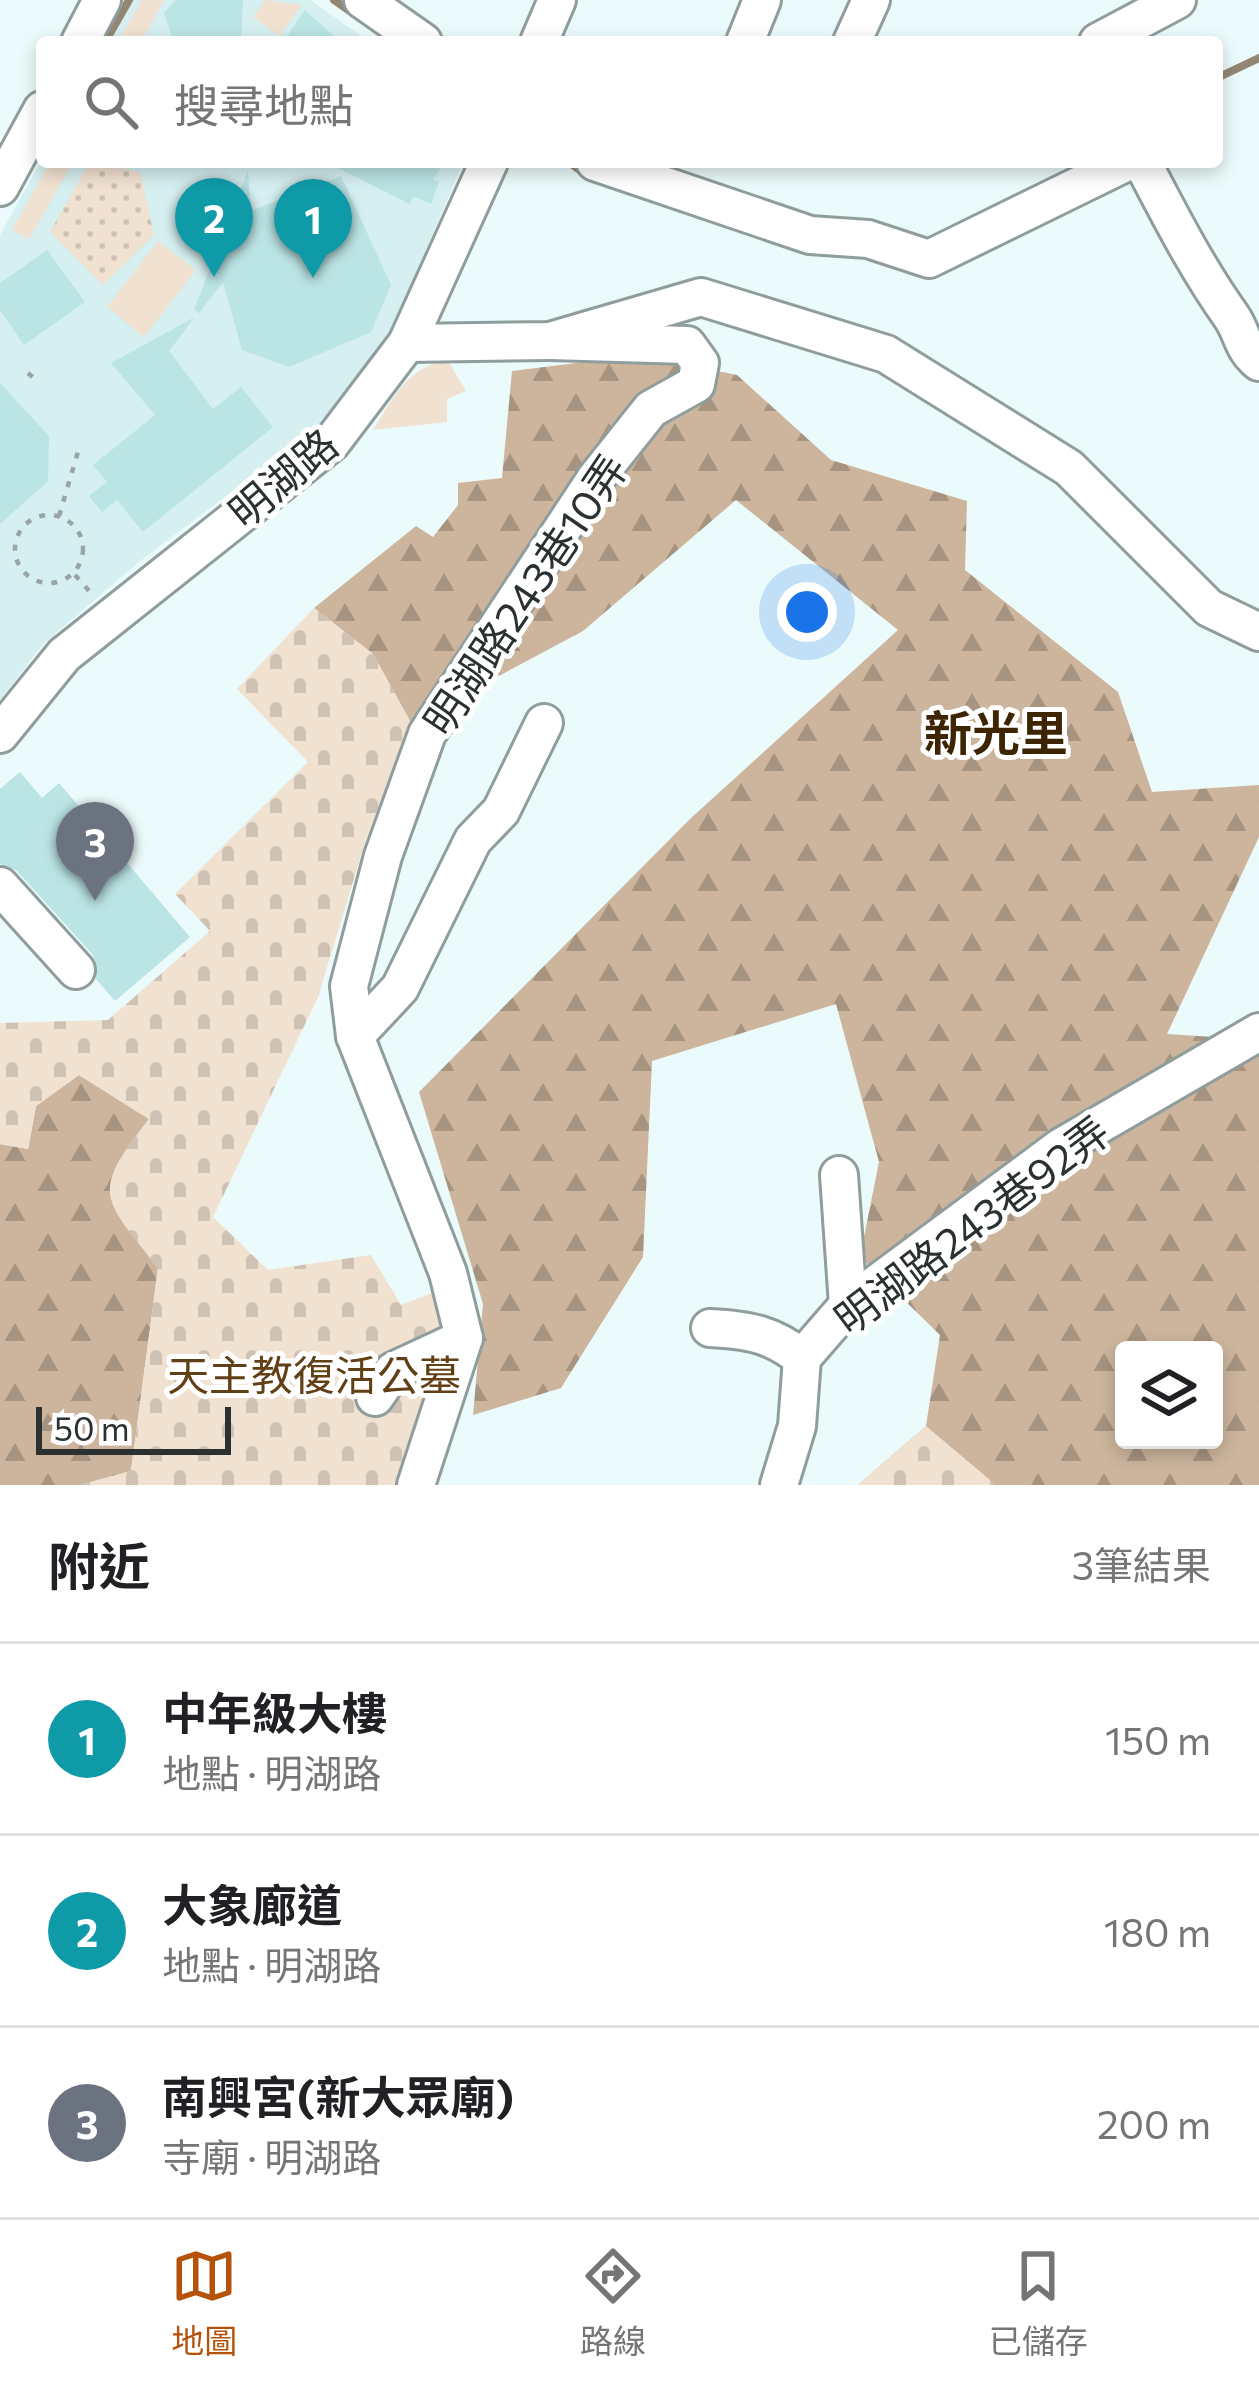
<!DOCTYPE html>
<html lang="zh-TW">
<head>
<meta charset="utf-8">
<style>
  :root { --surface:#fff; --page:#f6f6f6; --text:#202124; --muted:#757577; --line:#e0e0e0; --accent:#b45309 }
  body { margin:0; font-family:Commissioner,"Noto Sans TC",sans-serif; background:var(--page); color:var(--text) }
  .controls { position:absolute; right:36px; bottom:36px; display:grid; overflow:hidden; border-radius:12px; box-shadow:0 6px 18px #0003 }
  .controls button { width:108px; height:108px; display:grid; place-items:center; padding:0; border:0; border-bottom:3px solid var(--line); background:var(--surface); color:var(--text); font:60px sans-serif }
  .scale { position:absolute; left:36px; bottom:30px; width:195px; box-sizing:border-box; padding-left:12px; border:6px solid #2b3131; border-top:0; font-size:33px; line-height:42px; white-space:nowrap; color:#2b3131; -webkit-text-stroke:9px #fff; paint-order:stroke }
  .you { position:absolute; left:807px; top:612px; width:42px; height:42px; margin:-30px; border:9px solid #fff; border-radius:50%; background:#1a73e8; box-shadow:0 0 0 18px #1a73e833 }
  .badge { display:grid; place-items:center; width:78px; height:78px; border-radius:50%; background:var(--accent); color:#fff; font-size:39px; font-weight:700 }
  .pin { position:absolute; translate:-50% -99px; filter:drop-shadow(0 3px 6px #0008) }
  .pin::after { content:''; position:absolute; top:63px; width:42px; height:36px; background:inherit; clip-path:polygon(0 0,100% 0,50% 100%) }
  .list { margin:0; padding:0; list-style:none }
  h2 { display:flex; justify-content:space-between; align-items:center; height:156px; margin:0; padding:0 48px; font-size:51px }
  h2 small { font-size:39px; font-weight:400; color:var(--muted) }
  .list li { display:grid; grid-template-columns:78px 1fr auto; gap:36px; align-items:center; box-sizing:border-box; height:192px; padding:0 48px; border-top:3px solid var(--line) }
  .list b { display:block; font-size:45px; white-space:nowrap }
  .list p { margin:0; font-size:39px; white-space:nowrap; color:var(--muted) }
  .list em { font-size:39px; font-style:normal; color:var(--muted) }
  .icon { flex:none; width:66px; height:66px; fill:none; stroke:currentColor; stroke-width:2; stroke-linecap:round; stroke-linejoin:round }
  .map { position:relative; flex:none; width:1259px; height:1485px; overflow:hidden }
  .search { position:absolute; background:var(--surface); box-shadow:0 6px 18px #0003; left:36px; right:36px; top:36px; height:132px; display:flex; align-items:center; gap:30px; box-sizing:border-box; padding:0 42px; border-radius:12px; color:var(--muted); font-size:45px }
  .sheet { height:732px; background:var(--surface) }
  nav { display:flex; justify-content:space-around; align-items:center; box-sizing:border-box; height:168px; border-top:3px solid var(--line); background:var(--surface); font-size:33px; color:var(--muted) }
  nav a { display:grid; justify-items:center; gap:6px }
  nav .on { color:var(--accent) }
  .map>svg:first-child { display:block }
  .built { fill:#d6eff0 }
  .grass { fill:url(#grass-dots) }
  .forest { fill:url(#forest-firs); fill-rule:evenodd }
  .cemetery { fill:url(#cemetery-stones) }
  .garden { fill:#f1e1d1 }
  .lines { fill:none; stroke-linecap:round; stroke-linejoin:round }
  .stream { stroke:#938674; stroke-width:8 }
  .building { fill:#bbe4e5 }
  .minor-casing { stroke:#8f9d9d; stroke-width:42 }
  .path { stroke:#99a4a4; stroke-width:4.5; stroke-dasharray:6 9; stroke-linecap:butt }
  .minor { stroke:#fff; stroke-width:36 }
  .labels { text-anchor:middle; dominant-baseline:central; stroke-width:10; stroke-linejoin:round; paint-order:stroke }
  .street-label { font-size:42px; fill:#2b3131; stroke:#fff }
  .park-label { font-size:42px; fill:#614015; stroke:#fff }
  .quarter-label { font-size:48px; font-weight:bold; fill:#3d2402; stroke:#fff }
</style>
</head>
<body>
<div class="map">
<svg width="1259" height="1485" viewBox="0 0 1259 1485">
  <defs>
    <pattern id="grass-dots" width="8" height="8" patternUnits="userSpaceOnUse" patternTransform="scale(3)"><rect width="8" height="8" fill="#f1e1d1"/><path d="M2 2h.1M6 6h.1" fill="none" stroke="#cfc2b4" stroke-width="1.8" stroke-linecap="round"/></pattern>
    <pattern id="forest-firs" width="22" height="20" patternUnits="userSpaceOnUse" patternTransform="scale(3)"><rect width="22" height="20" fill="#ccb59c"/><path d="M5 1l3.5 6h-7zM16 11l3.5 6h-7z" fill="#a69480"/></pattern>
    <pattern id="cemetery-stones" width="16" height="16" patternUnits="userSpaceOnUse" patternTransform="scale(3)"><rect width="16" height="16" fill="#f1e1d1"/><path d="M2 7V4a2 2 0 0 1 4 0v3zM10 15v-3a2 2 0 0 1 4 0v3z" fill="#cfc2b4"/></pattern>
  </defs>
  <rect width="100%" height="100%" fill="#ebfafa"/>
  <g class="built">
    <polygon points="132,0 310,0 370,42 108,42"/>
    <polygon points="42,159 463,162 397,318 356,384 317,427 139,562 43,644 0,700 0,235"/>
  </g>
  <polygon class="grass" points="90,162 140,172 154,235 103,285 50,232"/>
  <g class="forest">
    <path d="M640,355L737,375L831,460L967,501L965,570L1118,692L1152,792L1259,785V837L1167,1034L1259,1040V1485H858L926,1426L940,1335L860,1257L879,1162L836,1004L652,1061L643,1257L561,1388L473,1415L483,1304L419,1092L690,819L898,630L736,500L583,631L411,723L373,654L314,608L416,526L433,537L458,505V483L502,478L512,371ZM1124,1350H1214V1440H1124Z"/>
    <path d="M79,1075L149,1119C90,1195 103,1196 158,1268L131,1471L80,1485H0V1144L28,1149L36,1106Z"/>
  </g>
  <g class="cemetery">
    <path d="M314,608L373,654L411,723L366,839L318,997L213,1217L268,1270L371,1255L401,1305L432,1293L447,1338L398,1485H80L131,1471L158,1268C103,1197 89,1195 149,1119L79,1075L36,1106L28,1149L0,1144V1023L108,1020L210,931L175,894L308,762L237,689Z"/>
    <polygon points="926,1426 996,1485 858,1485"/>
  </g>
  <g class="garden">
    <polygon points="142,0 164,0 141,42 118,42"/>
    <polygon points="265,0 302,5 279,36 253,17"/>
    <polygon points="50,162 73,162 29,239 12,230"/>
    <polygon points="158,241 196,270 144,337 107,307"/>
    <path d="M448,361L466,391L447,399V422L373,430C393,399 408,365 448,361Z"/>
  </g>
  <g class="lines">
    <g class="stream">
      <polyline points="334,0 354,14"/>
      <polyline points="105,42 129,0"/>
      <polyline points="1217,78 1259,58"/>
      <polyline points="569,162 585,174"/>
    </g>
  </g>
  <g class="building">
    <polygon points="176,0 243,0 241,42 174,42 164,13"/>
    <polygon points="305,10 341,42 283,42"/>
    <polygon points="326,162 444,162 433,180 439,182 431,204 414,196 409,204"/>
    <polygon points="248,170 251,211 341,176 391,285 371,332 289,367 242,350 223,282 199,313 194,310"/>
    <polygon points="47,250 85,302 24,345 0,310 0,283"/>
    <polygon points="195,317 169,351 213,409 241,387 273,427 143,532 117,500 102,512 89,496 107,482 93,465 155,415 111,363"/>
    <polygon points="0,383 49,436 48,481 0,524"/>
    <polygon points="20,772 42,798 59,783 190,937 115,1001 96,979 93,955 17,871 0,864 0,789"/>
  </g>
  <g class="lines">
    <defs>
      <g id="minor">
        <polyline points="363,0 423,42"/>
        <polyline points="80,42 102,0"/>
        <polyline points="539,42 557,0"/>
        <polyline points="745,42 762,0"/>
        <polyline points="852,42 871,0"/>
        <polyline points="1098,42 1177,0"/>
        <polyline points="595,162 810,235 868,239 929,259 1127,162"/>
        <path d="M1142,162C1170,215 1196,267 1231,316C1243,333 1241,347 1259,362"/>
        <polyline points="0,187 42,110"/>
        <polyline points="407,343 550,341 701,297 886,354 1069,468 1209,608 1259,632"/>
        <polyline points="0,734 64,655 332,442 407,343 489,162"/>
        <polyline points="0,886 76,970"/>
        <polyline points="355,1036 400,988 473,840 501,811 544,723"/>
        <polyline points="839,1175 848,1305"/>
        <path d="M710,1328C749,1330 772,1334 802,1358"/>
        <polyline points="375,1397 393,1371 464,1338"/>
        <polyline points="416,1485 464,1338 448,1273 355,1036 349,986 383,856 427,734 596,478 651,409 696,384 700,363 687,345 550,341"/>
        <polyline points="779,1485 797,1426 802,1358 848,1305 1061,1147 1259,1032"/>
      </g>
    </defs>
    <use href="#minor" class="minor-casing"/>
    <g class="path">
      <polyline points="28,373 37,381"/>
      <circle cx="49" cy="549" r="34"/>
      <polyline points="59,516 80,445"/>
      <polyline points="75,575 91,593"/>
    </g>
    <use href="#minor" class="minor"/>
  </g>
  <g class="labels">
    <g class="street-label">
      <text transform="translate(282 477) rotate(-40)">明湖路</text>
      <text transform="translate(524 594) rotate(-56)">明湖路243巷10弄</text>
      <text transform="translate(971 1224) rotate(-37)">明湖路243巷92弄</text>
    </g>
    <g class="park-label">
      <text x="314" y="1374">天主教復活公墓</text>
    </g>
    <g class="quarter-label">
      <text x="996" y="731">新光里</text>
    </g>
  </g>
</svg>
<div class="controls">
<button><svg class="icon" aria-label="layers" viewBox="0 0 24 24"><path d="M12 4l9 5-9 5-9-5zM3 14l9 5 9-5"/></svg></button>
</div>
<div class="scale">50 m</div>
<div class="you"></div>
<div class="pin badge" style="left:313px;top:278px;background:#0f9aa8">1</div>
<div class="pin badge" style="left:214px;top:277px;background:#0f9aa8">2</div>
<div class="pin badge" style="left:95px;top:901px;background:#6b7280">3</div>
<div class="search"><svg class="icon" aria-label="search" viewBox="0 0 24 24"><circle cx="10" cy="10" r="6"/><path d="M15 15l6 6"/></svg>搜尋地點</div>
</div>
<section class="sheet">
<h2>附近<small>3筆結果</small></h2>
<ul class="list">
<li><span class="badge" style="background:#0f9aa8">1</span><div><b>中年級大樓</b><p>地點 · 明湖路</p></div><em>150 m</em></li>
<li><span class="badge" style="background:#0f9aa8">2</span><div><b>大象廊道</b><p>地點 · 明湖路</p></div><em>180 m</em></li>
<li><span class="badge" style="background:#6b7280">3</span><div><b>南興宮(新大眾廟)</b><p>寺廟 · 明湖路</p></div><em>200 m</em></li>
</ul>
</section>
<nav>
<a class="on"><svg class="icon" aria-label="map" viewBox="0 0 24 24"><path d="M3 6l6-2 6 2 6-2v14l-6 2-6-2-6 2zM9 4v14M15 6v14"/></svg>地圖</a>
<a><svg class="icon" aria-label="directions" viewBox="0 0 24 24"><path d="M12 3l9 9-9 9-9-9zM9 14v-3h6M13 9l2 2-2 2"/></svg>路線</a>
<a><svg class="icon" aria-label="saved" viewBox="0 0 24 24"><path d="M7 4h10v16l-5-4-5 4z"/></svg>已儲存</a>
</nav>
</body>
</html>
